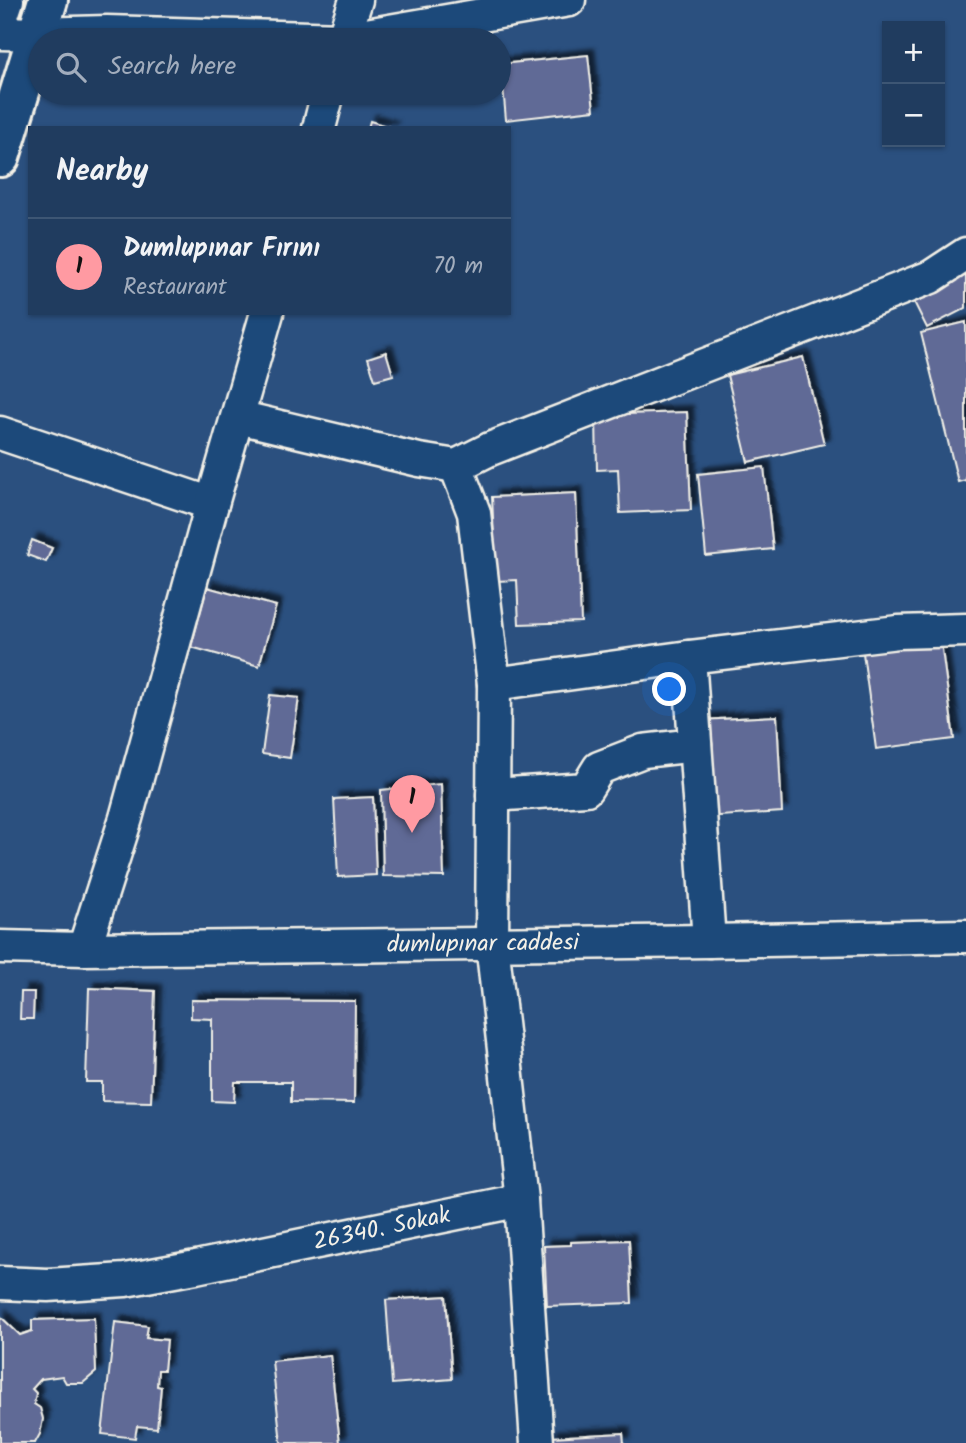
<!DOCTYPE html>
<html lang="en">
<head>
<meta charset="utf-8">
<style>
  :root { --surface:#203c5f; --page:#284365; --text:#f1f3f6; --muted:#a2adbd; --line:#3d5674; --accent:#ff9aa2 }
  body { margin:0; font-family:Kalam,sans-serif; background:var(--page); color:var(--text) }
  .controls { position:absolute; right:21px; top:21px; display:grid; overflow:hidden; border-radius:0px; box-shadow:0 2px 5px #0004 }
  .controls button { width:63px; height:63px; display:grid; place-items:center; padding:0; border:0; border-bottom:2px solid var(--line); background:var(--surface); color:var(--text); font:35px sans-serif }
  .you { position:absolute; left:670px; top:690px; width:24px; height:24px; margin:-18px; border:5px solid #fff; border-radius:50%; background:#1a73e8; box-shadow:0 0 0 10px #1a73e833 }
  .badge { display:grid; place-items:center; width:46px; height:46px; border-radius:50%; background:var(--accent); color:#111; font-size:23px; font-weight:700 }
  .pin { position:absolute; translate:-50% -58px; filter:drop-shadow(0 2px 4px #0008) }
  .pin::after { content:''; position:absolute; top:37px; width:24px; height:21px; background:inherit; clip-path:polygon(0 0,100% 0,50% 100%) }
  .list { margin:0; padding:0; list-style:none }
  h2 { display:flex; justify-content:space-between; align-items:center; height:91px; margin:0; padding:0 28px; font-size:30px }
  h2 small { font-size:23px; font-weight:400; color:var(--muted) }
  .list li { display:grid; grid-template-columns:46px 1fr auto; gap:21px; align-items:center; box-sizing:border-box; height:98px; padding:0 28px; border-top:2px solid var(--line) }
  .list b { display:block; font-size:26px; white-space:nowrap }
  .list p { margin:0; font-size:23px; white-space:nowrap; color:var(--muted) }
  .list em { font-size:23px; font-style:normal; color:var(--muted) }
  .icon { flex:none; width:38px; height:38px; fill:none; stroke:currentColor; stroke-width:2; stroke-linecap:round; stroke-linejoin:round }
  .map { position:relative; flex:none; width:966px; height:1443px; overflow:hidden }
  .search { position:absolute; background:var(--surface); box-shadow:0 2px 5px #0004; left:28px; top:28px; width:483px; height:77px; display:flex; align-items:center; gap:18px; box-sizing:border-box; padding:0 24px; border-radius:38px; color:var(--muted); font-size:26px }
  .panel { position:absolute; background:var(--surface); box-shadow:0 2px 5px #0004; left:28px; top:126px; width:483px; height:189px; border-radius:0px }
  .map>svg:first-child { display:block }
  .building { fill:#606b96; stroke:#f4f1e8; stroke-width:2; filter:url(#shadow) }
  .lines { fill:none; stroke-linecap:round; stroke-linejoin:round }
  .minor-casing { stroke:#f4f1e8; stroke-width:37 }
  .secondary-casing { stroke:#f4f1e8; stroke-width:44 }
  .minor { stroke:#1f4a7a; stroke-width:32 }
  .secondary { stroke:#1f4a7a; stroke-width:38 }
  .labels { text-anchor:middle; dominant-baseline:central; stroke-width:6; stroke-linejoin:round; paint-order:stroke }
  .street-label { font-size:24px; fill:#f4f1e8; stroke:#1f4a7a }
</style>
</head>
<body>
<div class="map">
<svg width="966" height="1443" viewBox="0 0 966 1443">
  <defs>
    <filter id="shadow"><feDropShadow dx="6" dy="-6" stdDeviation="2" flood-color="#0009"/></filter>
  </defs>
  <rect width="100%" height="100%" fill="#2b507f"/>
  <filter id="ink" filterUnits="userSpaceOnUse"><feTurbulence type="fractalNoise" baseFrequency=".0143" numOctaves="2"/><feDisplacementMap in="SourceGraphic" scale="14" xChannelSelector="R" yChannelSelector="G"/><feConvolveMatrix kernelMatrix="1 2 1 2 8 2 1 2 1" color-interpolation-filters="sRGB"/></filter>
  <g filter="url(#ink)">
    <g class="building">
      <polygon points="588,55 594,110 506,120 501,64"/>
      <polygon points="370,121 393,128 368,128"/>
      <polygon points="966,275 966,308 927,328 914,302"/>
      <polygon points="966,322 966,480 958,482 921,333"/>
      <polygon points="386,352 393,375 375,380 368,358"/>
      <polygon points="803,357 824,444 748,462 727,375"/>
      <polygon points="687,412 691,510 620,513 618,469 597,470 596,415"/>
      <polygon points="764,467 773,549 706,556 698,474"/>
      <polygon points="576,493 581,622 519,624 517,580 496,581 492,497"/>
      <polygon points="32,540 52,548 46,562 27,555"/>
      <polygon points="207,587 276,606 259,666 191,647"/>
      <polygon points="941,642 954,739 876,749 863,653"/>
      <polygon points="270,695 299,698 290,758 262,754"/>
      <polygon points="777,716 782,812 705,817 700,720"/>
      <polygon points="441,784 444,877 383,876 381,790"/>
      <polygon points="373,797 376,875 338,877 334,799"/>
      <polygon points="89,988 155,991 151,1102 102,1101 102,1082 86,1082"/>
      <polygon points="21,992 34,992 33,1019 20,1019"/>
      <polygon points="191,1000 355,1001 354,1103 291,1102 291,1082 235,1082 234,1102 212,1101 212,1019 191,1018"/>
      <polygon points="629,1240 632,1303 547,1306 544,1246 571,1245 571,1242"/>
      <polygon points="446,1296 452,1379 392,1384 386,1300"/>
      <polygon points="0,1316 20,1335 32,1331 32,1320 94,1318 96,1372 83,1383 66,1383 62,1376 41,1379 32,1389 36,1393 34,1404 40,1408 43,1419 40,1434 35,1443 0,1443"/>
      <polygon points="115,1322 148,1326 146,1338 167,1340 164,1370 158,1370 157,1386 161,1387 157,1428 137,1426 135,1438 102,1434"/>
      <polygon points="330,1355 340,1443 281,1443 272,1361"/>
      <polygon points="623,1433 624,1443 551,1443 551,1437"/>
    </g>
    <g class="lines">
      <defs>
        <g id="minor">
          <polyline points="0,33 37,34 107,32 343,39 569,0"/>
          <polyline points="343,40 356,0"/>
          <polyline points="319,128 328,93"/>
          <polyline points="238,417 419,460 456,466 490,449 931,277 966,254"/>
          <polyline points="0,433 212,504"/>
          <polyline points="456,466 474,513 494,684 492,943 521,1200"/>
          <polyline points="689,657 709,941"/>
          <polyline points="494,684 689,657 898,632 966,630"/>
          <polyline points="493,795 586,789 599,768 643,751 695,745"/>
          <path id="s1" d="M0,947L84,949L709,941L966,936"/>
          <polyline points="84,949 126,818 212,504 267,313"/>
          <path id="s2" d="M0,1283L48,1285L125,1280L196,1267L521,1200L537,1443"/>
        </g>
        <g id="secondary">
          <polyline points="0,12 4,0"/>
          <polyline points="0,157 48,0"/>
        </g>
      </defs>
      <use href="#minor" class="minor-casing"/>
      <use href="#secondary" class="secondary-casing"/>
      <use href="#minor" class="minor"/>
      <use href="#secondary" class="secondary"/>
    </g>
  </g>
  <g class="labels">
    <g class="street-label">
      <text stroke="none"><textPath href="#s1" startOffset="483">dumlupınar caddesi</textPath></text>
      <text stroke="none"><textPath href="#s2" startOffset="387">26340. Sokak</textPath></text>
    </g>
  </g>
</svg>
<div class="controls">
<button>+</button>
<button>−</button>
</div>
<div class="you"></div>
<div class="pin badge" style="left:412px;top:833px">1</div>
<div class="search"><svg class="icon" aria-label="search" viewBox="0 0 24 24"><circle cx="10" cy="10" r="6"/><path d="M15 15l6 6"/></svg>Search here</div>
<section class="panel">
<h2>Nearby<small></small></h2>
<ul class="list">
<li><span class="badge">1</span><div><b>Dumlupınar Fırını</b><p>Restaurant</p></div><em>70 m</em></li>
</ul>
</section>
</div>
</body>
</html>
